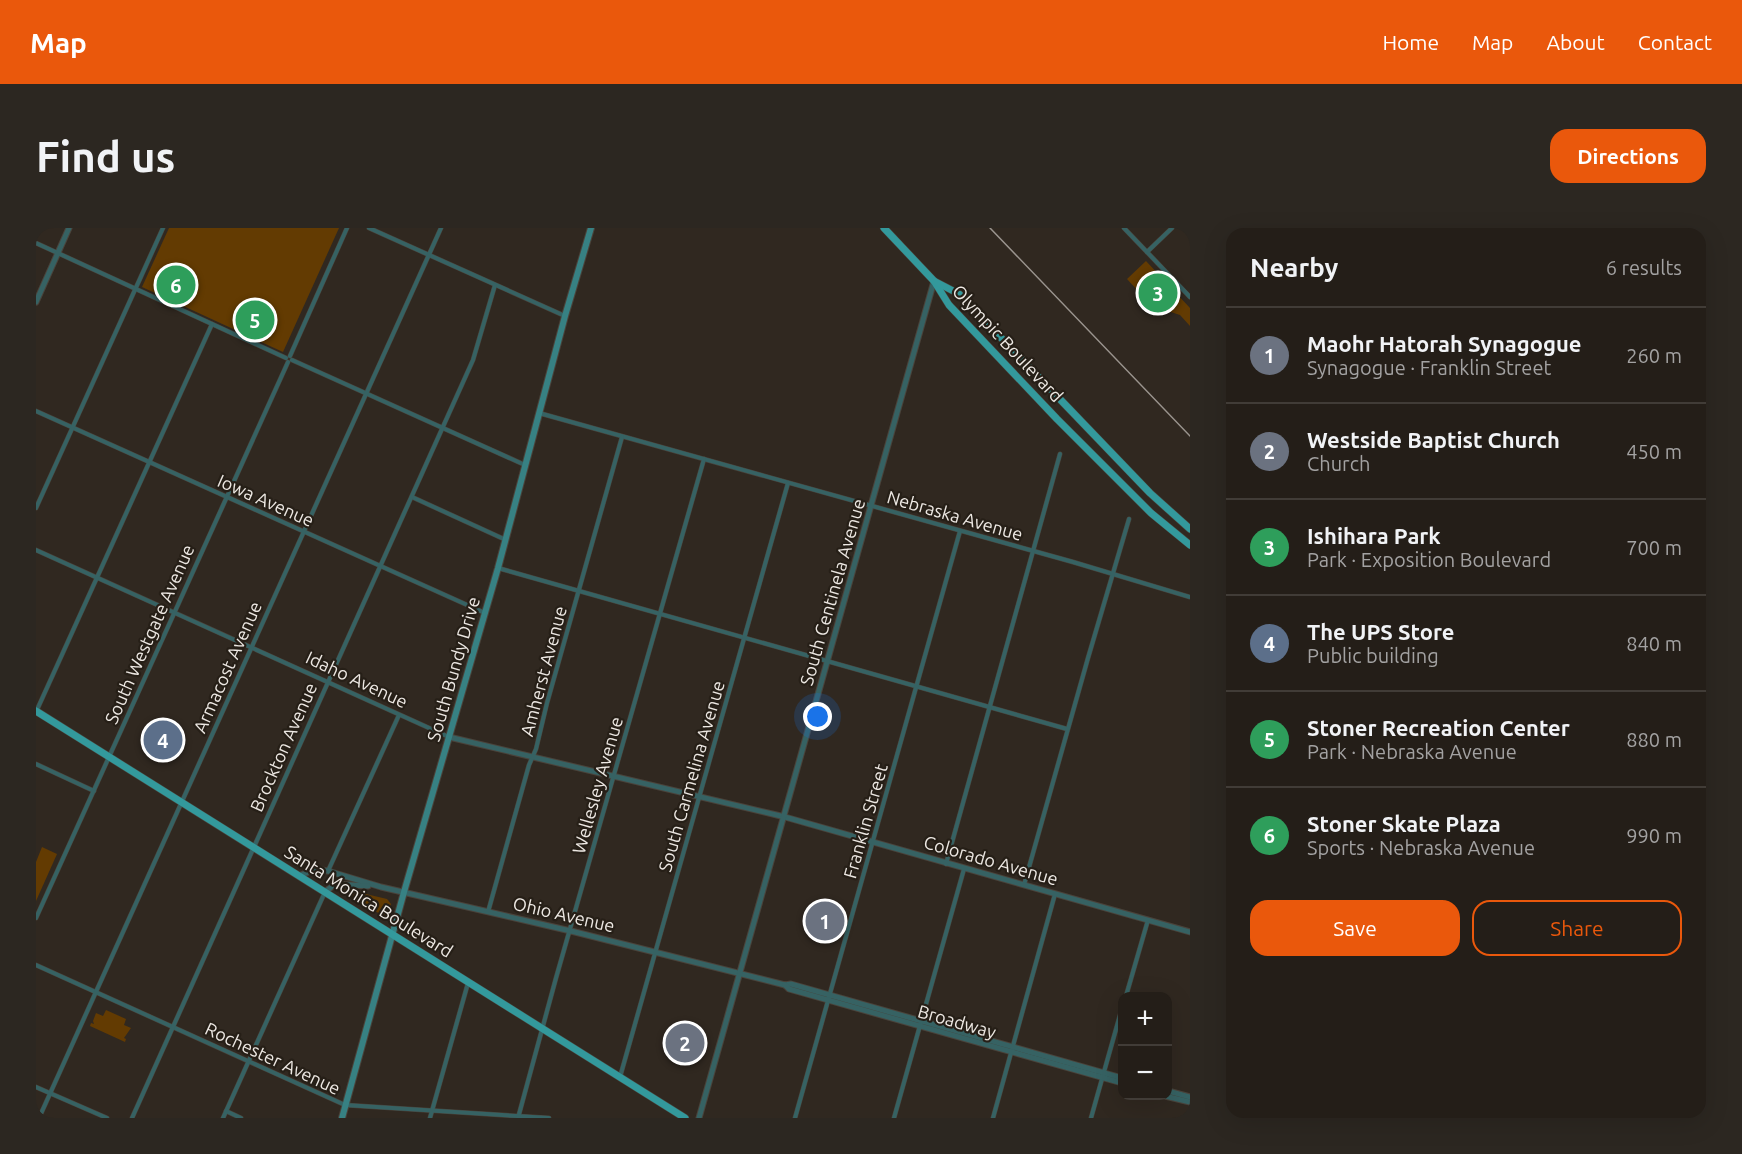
<!DOCTYPE html>
<html lang="en">
<head>
<meta charset="utf-8">
<style>
  :root { --surface:#241e18; --page:#2c2721; --text:#f1f3f6; --muted:#a3a2a2; --line:#413c37; --accent:#ea580c }
  body { margin:0; font-family:Ubuntu,sans-serif; background:var(--page); color:var(--text) }
  .controls { position:absolute; right:18px; bottom:18px; display:grid; overflow:hidden; border-radius:12px; box-shadow:0 6px 24px #0002 }
  .controls button { width:54px; height:54px; display:grid; place-items:center; padding:0; border:0; border-bottom:2px solid var(--line); background:var(--surface); color:var(--text); font:30px sans-serif }
  .you { position:absolute; left:782px; top:489px; width:21px; height:21px; margin:-15px; border:4px solid #fff; border-radius:50%; background:#1a73e8; box-shadow:0 0 0 9px #1a73e833 }
  .badge { display:grid; place-items:center; width:39px; height:39px; border-radius:50%; background:var(--accent); color:#fff; font-size:20px; font-weight:700 }
  .pin { position:absolute; translate:-50% -50%; border:3px solid #fff; box-shadow:0 2px 6px #0006 }
  .list { margin:0; padding:0; list-style:none }
  h2 { display:flex; justify-content:space-between; align-items:center; height:78px; margin:0; padding:0 24px; font-size:26px }
  h2 small { font-size:20px; font-weight:400; color:var(--muted) }
  .list li { display:grid; grid-template-columns:39px 1fr auto; gap:18px; align-items:center; box-sizing:border-box; height:96px; padding:0 24px; border-top:2px solid var(--line) }
  .list b { display:block; font-size:22px; white-space:nowrap }
  .list p { margin:0; font-size:20px; white-space:nowrap; color:var(--muted) }
  .list em { font-size:20px; font-style:normal; color:var(--muted) }
  .actions { display:flex; gap:12px; padding:18px 24px }
  .actions a { flex:1; padding:14px 0; border:2px solid var(--accent); border-radius:18px; text-align:center; font-size:21px; color:var(--accent) }
  .actions .main { background:var(--accent); color:#fff }
  .map { position:relative; flex:none; width:1154px; height:890px; overflow:hidden; border-radius:18px }
  header { display:flex; align-items:center; gap:36px; box-sizing:border-box; height:84px; padding:0 30px; background:var(--accent); color:#fff }
  header strong { font-size:28px }
  nav { display:flex; gap:33px; margin-inline-start:auto; font-size:21px }
  .intro { display:flex; align-items:center; justify-content:space-between; box-sizing:border-box; height:144px; padding:0 36px }
  h1 { margin:0; font-size:42px }
  .button { padding:15px 27px; border-radius:18px; background:var(--accent); color:#fff; font-size:21px; font-weight:700 }
  main { display:flex; gap:36px; padding:0 36px }
  aside { flex:1; background:var(--surface); border-radius:18px; box-shadow:0 6px 24px #0002 }
  .map>svg:first-child { display:block }
  .green { fill:#633b02 }
  .lines { fill:none; stroke-linecap:round; stroke-linejoin:round }
  .minor-casing { stroke:#4a433b; stroke-width:5 }
  .tertiary-casing { stroke:#4a433b; stroke-width:7 }
  .secondary-casing { stroke:#4a433b; stroke-width:8 }
  .primary-casing { stroke:#4a433b; stroke-width:8 }
  .minor { stroke:#366263; stroke-width:4 }
  .tertiary { stroke:#366263; stroke-width:5 }
  .secondary { stroke:#378183; stroke-width:6 }
  .primary { stroke:#33999c; stroke-width:7 }
  .tram { stroke:#9a948e; stroke-width:1.5 }
  .labels { text-anchor:middle; dominant-baseline:central; stroke-width:4.5; stroke-linejoin:round; paint-order:stroke }
  .street-label { font-size:18px; fill:#ede8e3; stroke:#261f17 }
</style>
</head>
<body>
<header>
<strong>Map</strong>
<nav><a>Home</a><a>Map</a><a>About</a><a>Contact</a></nav>
</header>
<div class="intro"><h1>Find us</h1><a class="button">Directions</a></div>
<main>
<div class="map">
<svg width="1154" height="890" viewBox="0 0 1154 890">
  <rect width="100%" height="100%" fill="#302820"/>
  <g class="green">
    <polygon points="133,0 303,0 247,124 106,59"/>
    <polygon points="1110,33 1154,80 1154,98 1144,87 1116,78 1091,51"/>
    <polygon points="6,619 21,626 0,673 0,634"/>
    <polygon points="309,661 351,671 355,676 353,685 347,688 308,663"/>
    <polygon points="70,782 90,791 88,797 95,800 88,810 90,811 89,814 54,798 55,795 58,796 57,793 60,785 67,788"/>
  </g>
  <g class="lines">
    <defs>
      <g id="minor">
        <polyline points="333,0 529,88"/>
        <polyline points="1088,0 1154,69"/>
        <polyline points="0,15 250,130"/>
        <polyline points="1111,24 1136,0"/>
        <polyline points="254,128 311,0"/>
        <polyline points="256,132 489,237"/>
        <polyline points="0,183 449,385"/>
        <polyline points="503,185 1037,334 1154,369"/>
        <polyline points="376,269 470,312"/>
        <polyline points="0,280 127,0"/>
        <polyline points="0,322 413,509"/>
        <polyline points="462,340 1031,501"/>
        <polyline points="0,484 176,96"/>
        <polyline points="0,536 58,563"/>
        <polyline points="910,636 1024,226"/>
        <polyline points="292,643 363,487"/>
        <polyline points="988,657 1052,430 1093,291"/>
        <polyline points="452,684 493,537 500,521 511,475 586,209"/>
        <polyline points="0,690 252,134"/>
        <polyline points="0,737 309,877 513,890"/>
        <polyline points="1090,768 1112,692"/>
        <polyline points="584,849 752,255"/>
        <polyline points="0,859 71,890"/>
        <polyline points="190,883 205,890"/>
        <polyline points="3,890 405,0"/>
        <polyline points="96,890 437,132 459,57"/>
        <polyline points="187,890 289,664"/>
        <polyline points="394,890 432,755"/>
        <polyline points="482,890 520,750 668,231"/>
        <polyline points="759,890 924,303"/>
        <polyline points="858,890 928,641"/>
        <polyline points="957,890 1019,666"/>
        <polyline points="1055,890 1086,780"/>
      </g>
      <g id="tertiary">
        <polyline points="0,74 33,0"/>
        <polyline points="413,509 749,589 1154,704"/>
        <polyline points="263,648 279,641 292,643 345,659 539,704 749,757 755,756 1086,850"/>
        <polyline points="289,664 299,656 332,658"/>
        <polyline points="749,757 753,761 1086,855"/>
        <polyline points="1132,863 1154,869"/>
        <polyline points="1129,868 1154,874"/>
        <polyline points="663,890 898,53"/>
      </g>
      <polyline id="secondary" points="306,890 368,664 462,340 529,88 555,0"/>
      <g id="primary">
        <polyline points="848,0 898,53 913,77 1021,191 1115,285 1154,317"/>
        <polyline points="898,53 923,66 1114,265 1154,301"/>
        <polyline points="0,483 649,890"/>
      </g>
    </defs>
    <use href="#minor" class="minor-casing"/>
    <use href="#tertiary" class="tertiary-casing"/>
    <use href="#secondary" class="secondary-casing"/>
    <use href="#primary" class="primary-casing"/>
    <use href="#minor" class="minor"/>
    <use href="#tertiary" class="tertiary"/>
    <use href="#secondary" class="secondary"/>
    <use href="#primary" class="primary"/>
    <polyline class="tram" points="954,0 1154,208"/>
  </g>
  <g class="labels">
    <g class="street-label">
      <text transform="translate(972 115) rotate(47)">Olympic Boulevard</text>
      <text transform="translate(230 272) rotate(24)">Iowa Avenue</text>
      <text transform="translate(919 287) rotate(16)">Nebraska Avenue</text>
      <text transform="translate(796 364) rotate(-74)">South Centinela Avenue</text>
      <text transform="translate(113 406) rotate(-66)">South Westgate Avenue</text>
      <text transform="translate(191 439) rotate(-66)">Armacost Avenue</text>
      <text transform="translate(417 441) rotate(-74)">South Bundy Drive</text>
      <text transform="translate(507 443) rotate(-75)">Amherst Avenue</text>
      <text transform="translate(321 451) rotate(25)">Idaho Avenue</text>
      <text transform="translate(247 519) rotate(-66)">Brockton Avenue</text>
      <text transform="translate(655 548) rotate(-74)">South Carmelina Avenue</text>
      <text transform="translate(561 557) rotate(-74)">Wellesley Avenue</text>
      <text transform="translate(829 593) rotate(-74)">Franklin Street</text>
      <text transform="translate(955 632) rotate(16)">Colorado Avenue</text>
      <text transform="translate(333 673) rotate(32)">Santa Monica Boulevard</text>
      <text transform="translate(528 686) rotate(13)">Ohio Avenue</text>
      <text transform="translate(921 793) rotate(16)">Broadway</text>
      <text transform="translate(237 830) rotate(25)">Rochester Avenue</text>
    </g>
  </g>
</svg>
<div class="controls">
<button>+</button>
<button>−</button>
</div>
<div class="you"></div>
<div class="pin badge" style="left:789px;top:693px;background:#6b7280">1</div>
<div class="pin badge" style="left:649px;top:815px;background:#6b7280">2</div>
<div class="pin badge" style="left:1122px;top:65px;background:#2e9e5b">3</div>
<div class="pin badge" style="left:127px;top:512px;background:#5c6f8a">4</div>
<div class="pin badge" style="left:219px;top:92px;background:#2e9e5b">5</div>
<div class="pin badge" style="left:140px;top:57px;background:#2e9e5b">6</div>
</div>
<aside>
<h2>Nearby<small>6 results</small></h2>
<ul class="list">
<li><span class="badge" style="background:#6b7280">1</span><div><b>Maohr Hatorah Synagogue</b><p>Synagogue · Franklin Street</p></div><em>260 m</em></li>
<li><span class="badge" style="background:#6b7280">2</span><div><b>Westside Baptist Church</b><p>Church</p></div><em>450 m</em></li>
<li><span class="badge" style="background:#2e9e5b">3</span><div><b>Ishihara Park</b><p>Park · Exposition Boulevard</p></div><em>700 m</em></li>
<li><span class="badge" style="background:#5c6f8a">4</span><div><b>The UPS Store</b><p>Public building</p></div><em>840 m</em></li>
<li><span class="badge" style="background:#2e9e5b">5</span><div><b>Stoner Recreation Center</b><p>Park · Nebraska Avenue</p></div><em>880 m</em></li>
<li><span class="badge" style="background:#2e9e5b">6</span><div><b>Stoner Skate Plaza</b><p>Sports · Nebraska Avenue</p></div><em>990 m</em></li>
</ul>
<div class="actions"><a class="main">Save</a><a>Share</a></div>
</aside>
</main>
</body>
</html>
